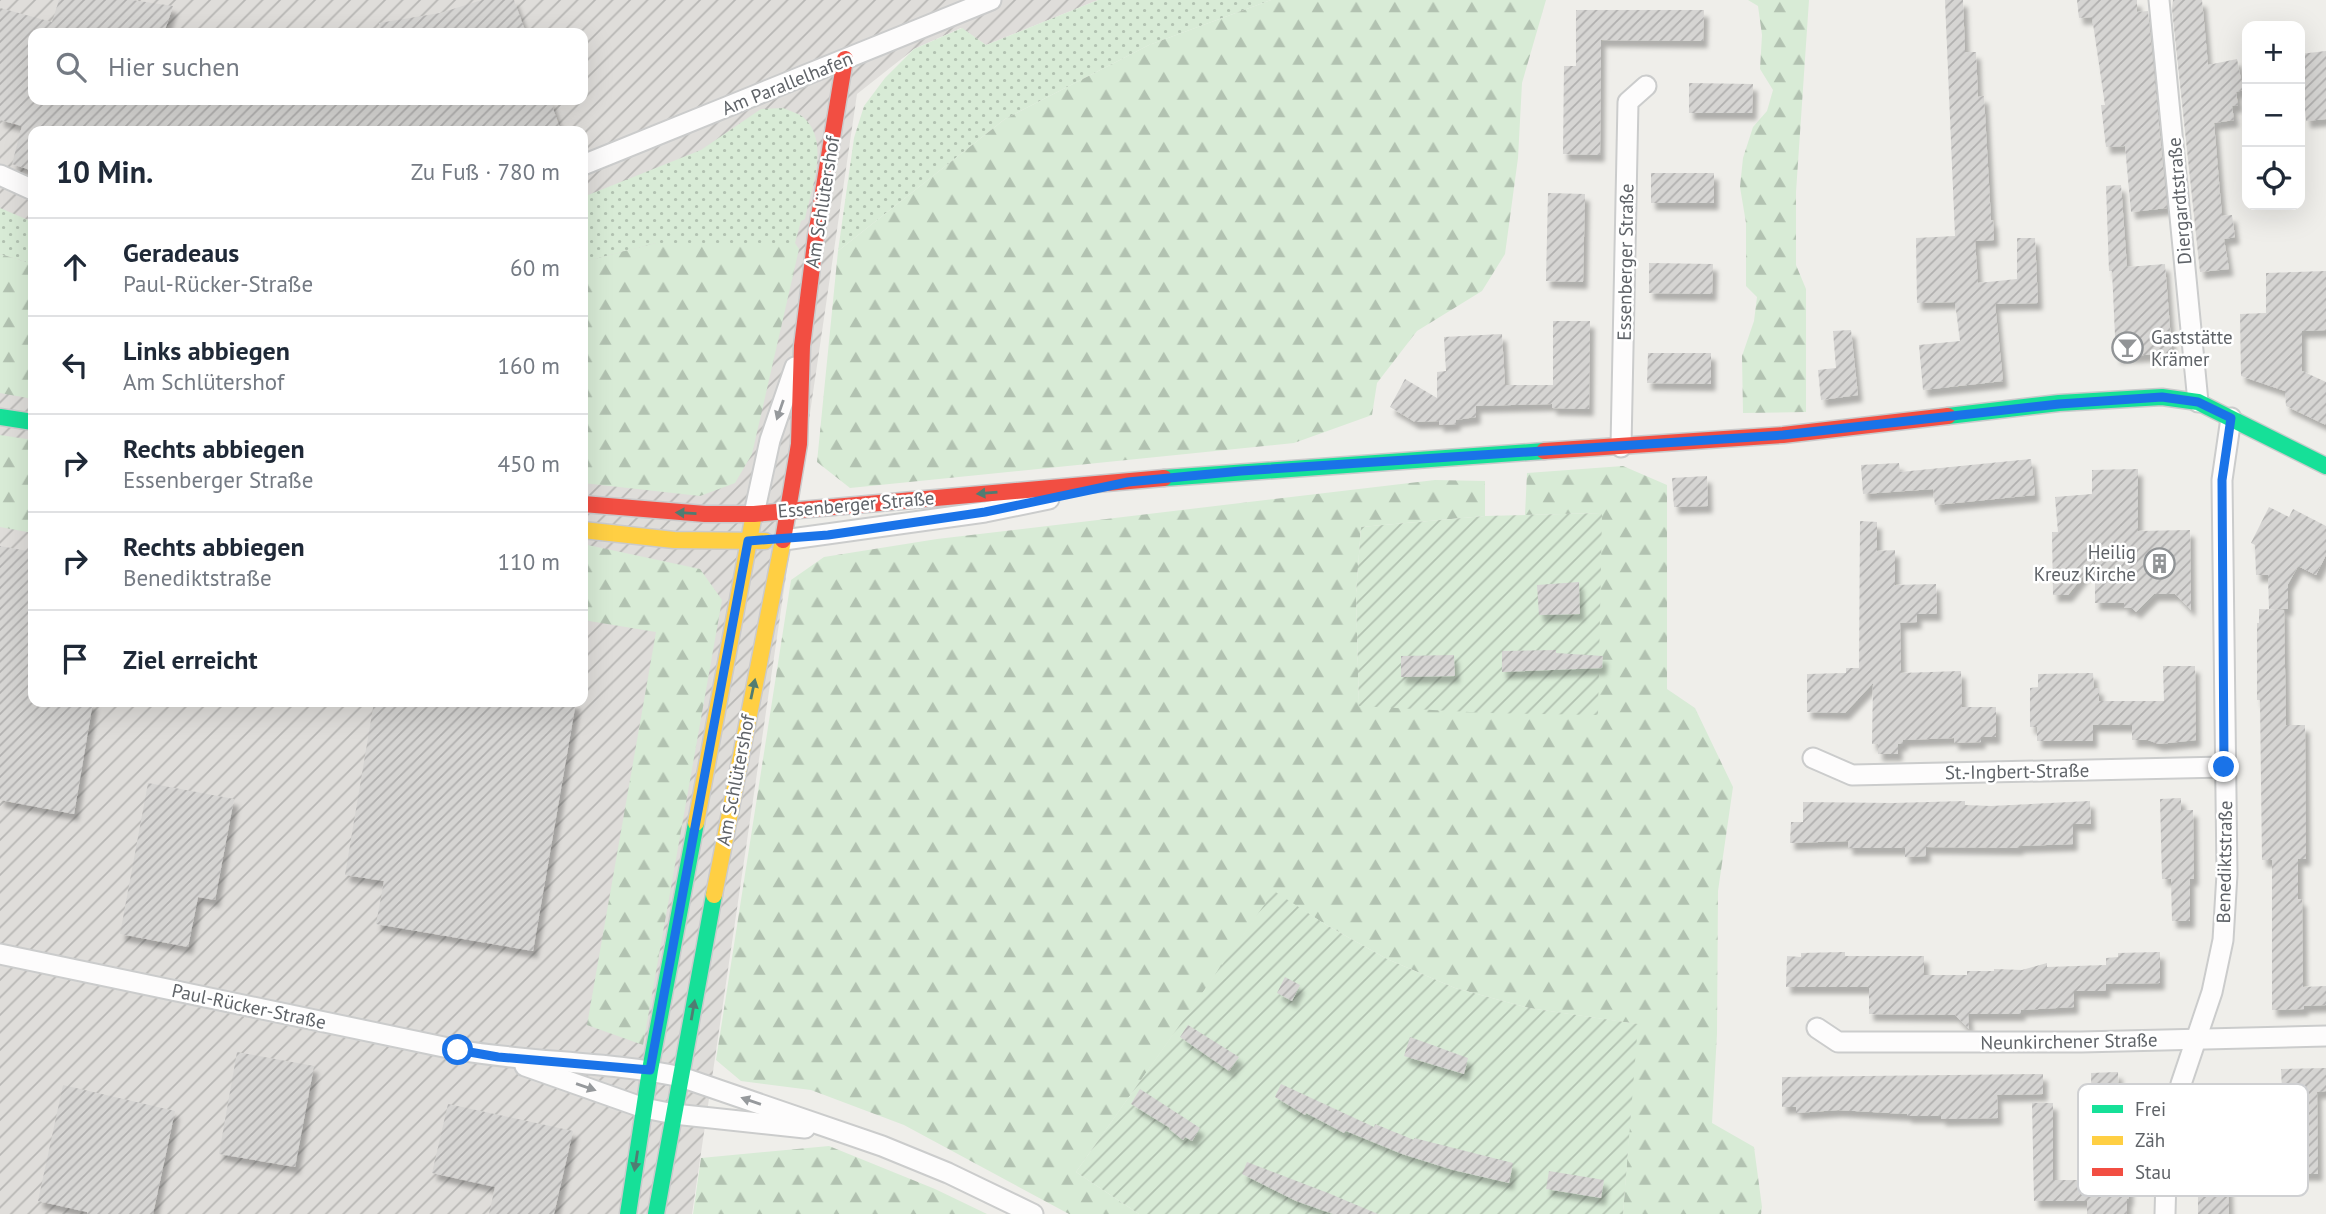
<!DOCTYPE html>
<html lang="de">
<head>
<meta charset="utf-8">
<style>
  :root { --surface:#fff; --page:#f2f2f3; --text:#1f2937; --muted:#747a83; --line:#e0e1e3 }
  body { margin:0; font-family:"PT Sans",sans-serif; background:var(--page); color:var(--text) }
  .controls { position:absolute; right:21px; top:21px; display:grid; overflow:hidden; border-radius:14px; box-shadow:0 7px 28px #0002 }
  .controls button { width:63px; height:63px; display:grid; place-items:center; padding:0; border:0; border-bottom:2px solid var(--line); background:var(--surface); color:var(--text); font:35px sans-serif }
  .stop { position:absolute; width:21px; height:21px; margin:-16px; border:5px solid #1a73e8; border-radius:50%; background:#fff }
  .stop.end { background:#1a73e8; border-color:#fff; box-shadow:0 2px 7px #0008 }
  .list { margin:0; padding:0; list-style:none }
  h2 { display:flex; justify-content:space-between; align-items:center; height:91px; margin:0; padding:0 28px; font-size:30px }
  h2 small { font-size:23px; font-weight:400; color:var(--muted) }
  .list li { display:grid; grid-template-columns:46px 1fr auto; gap:21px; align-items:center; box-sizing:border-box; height:98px; padding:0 28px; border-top:2px solid var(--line) }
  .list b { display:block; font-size:26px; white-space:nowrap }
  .list p { margin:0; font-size:23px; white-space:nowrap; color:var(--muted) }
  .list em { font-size:23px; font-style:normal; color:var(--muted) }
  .icon { flex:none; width:38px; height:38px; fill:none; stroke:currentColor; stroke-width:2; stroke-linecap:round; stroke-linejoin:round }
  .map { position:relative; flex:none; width:2326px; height:1214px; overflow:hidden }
  .search { position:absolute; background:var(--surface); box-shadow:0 7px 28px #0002; left:28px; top:28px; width:560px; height:77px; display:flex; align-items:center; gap:18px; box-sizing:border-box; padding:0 24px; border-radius:14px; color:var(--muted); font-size:26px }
  .panel { position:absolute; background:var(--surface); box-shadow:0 7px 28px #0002; left:28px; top:126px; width:560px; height:581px; border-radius:14px }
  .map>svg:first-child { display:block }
  .industrial { fill:url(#industrial-furrows); fill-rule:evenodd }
  .grass { fill:url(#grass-dots) }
  .forest { fill:url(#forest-firs) }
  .garden { fill:url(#garden-furrows) }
  .building { fill:url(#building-hatch); filter:url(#shadow) }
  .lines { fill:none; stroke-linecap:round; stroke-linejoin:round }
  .street-casing { stroke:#cbcccc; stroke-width:23 }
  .fast-casing { stroke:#cacacb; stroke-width:19 }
  .slow-casing { stroke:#cacacb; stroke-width:19 }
  .jam-casing { stroke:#cacacb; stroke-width:19 }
  .street { stroke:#fdfcfc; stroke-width:19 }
  .fast { stroke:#16e098; stroke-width:16 }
  .slow { stroke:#ffcf43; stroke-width:16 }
  .jam { stroke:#f24e42; stroke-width:16 }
  .oneway { fill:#96999c }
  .oneway2 { fill:#507c72 }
  .route { stroke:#1a73e8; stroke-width:9 }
  .labels { text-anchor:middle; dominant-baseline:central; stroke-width:5; stroke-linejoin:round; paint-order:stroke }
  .street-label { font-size:19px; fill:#5f6368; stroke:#fff }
  .poi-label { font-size:19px; fill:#5f6368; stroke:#fff; text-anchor:start }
  .key { fill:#fff; stroke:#cfd0d2; stroke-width:2 }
  .key-label { font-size:19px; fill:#5f6368 }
</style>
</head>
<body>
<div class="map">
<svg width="2326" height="1214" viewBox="0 0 2326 1214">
  <defs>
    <pattern id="industrial-furrows" width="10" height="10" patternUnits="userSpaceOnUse" patternTransform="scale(1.75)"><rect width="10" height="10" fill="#dfddda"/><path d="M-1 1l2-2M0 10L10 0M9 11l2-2" fill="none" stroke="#b8b7b5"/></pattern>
    <pattern id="grass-dots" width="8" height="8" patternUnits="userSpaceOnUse" patternTransform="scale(1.75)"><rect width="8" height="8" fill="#d8ebd6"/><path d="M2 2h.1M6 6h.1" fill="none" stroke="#b2c2b1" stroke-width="1.8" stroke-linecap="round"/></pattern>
    <pattern id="forest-firs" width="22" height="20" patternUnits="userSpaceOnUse" patternTransform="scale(1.75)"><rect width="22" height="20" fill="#d8ebd6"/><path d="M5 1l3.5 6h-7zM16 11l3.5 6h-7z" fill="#b2c2b1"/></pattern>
    <pattern id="garden-furrows" width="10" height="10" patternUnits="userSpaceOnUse" patternTransform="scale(1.75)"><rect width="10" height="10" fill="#d8ebd6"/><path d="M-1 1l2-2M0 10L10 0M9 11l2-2" fill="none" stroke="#b2c2b1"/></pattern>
    <pattern id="building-hatch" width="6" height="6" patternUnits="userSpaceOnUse" patternTransform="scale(1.75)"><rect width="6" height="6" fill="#d6d5d3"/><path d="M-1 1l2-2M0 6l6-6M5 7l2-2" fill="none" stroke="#b1b0af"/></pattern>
    <filter id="shadow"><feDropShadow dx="4.5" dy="7" stdDeviation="2" flood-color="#0004"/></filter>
  </defs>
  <rect width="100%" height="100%" fill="#efeeea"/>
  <path class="industrial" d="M0,0H1098L986,45L961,28L914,49L857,94L692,1214H0ZM33,33H583V100H33ZM33,131H583V702H33Z"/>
  <g class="grass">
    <polygon points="1098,0 1271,0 1149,45 1005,119 838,251 854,138 864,106 885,78 914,49 962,28 986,45"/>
    <path d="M783,108C789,111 798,113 803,117C831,141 811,189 805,219L801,221L795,243H656L583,262V197L701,150L761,109Z"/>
    <polygon points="0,208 33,222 33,264 0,254"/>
  </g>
  <g class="forest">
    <polygon points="1271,0 1546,0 1522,83 1518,158 1505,254 1482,291 1417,331 1377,383 1372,415 1294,443 850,488 817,462 838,251 1005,119 1149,45"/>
    <polygon points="1748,0 1809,0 1796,192 1796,265 1806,289 1806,412 1743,413 1742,356 1754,321 1757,297 1746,286 1746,223 1740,187 1743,158 1753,127 1767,111 1773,90 1760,69 1762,35 1758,6"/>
    <polygon points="656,243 795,243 799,249 752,454 735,483 700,496 583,483 583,262"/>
    <polygon points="0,254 33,264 33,399 0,393"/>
    <polygon points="0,435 33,440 33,533 0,527"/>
    <polygon points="1623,466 1667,485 1667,689 1695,708 1733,787 1718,891 1717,1034 1712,1123 1754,1147 1762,1207 1761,1214 1623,1214 1637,1024 1529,1008 1455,988 1387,959 1328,926 1274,892 1076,1172 1139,1214 1069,1214 904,1125 811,1090 741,1081 716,1060 791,580 824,557 937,539 1435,480 1485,481 1485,516 1361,527 1356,594 1359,706 1601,513 1525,515 1527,473"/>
    <polygon points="583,544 700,569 722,600 643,1045 587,1025 656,632 583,620"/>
    <polygon points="829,1146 935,1189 987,1214 693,1214 701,1158"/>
  </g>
  <g class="garden">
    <polygon points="1602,513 1598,715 1488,713 1359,706 1356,594 1361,527 1485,516"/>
    <polygon points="1274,891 1328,926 1387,959 1455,988 1529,1008 1638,1024 1623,1214 1139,1214 1076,1172"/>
  </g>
  <g class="building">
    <polygon points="59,0 132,0 173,6 164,33 33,33 33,100 550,100 561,131 33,131 33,171 12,164 22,126 0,120 0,8 52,22"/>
    <polygon points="482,0 514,0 526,33 380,33 379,23 440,13"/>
    <polygon points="1945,0 1963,0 1965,52 1976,52 1978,97 1984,96 1991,220 1993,220 1994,240 1975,241 1978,283 2017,279 2017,238 2035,238 2038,303 1995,304 2003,381 1923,390 1919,345 1960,341 1955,302 1917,303 1916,238 1955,236"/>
    <polygon points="2077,0 2137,0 2137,12 2148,11 2167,208 2131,212 2125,146 2106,147 2101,105 2105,105 2092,17 2079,18"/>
    <polygon points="2173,0 2202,0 2208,65 2237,59 2243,90 2236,92 2238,105 2232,106 2234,120 2214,123 2222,216 2232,215 2235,237 2224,239 2229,269 2200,272 2172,9"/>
    <polygon points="1576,10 1704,10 1703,41 1601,40 1600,155 1563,154 1564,66 1576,66"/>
    <polygon points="2326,51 2326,119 2306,121 2300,54"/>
    <polygon points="1689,83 1753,84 1752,113 1689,113"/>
    <rect x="1651" y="173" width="63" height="30"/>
    <polygon points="2121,185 2127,267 2165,264 2172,353 2116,357 2112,271 2109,271 2106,186"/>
    <polygon points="1548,193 1585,194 1583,282 1546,281"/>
    <polygon points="1649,263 1713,264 1712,294 1649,293"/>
    <polygon points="2326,271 2326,330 2302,331 2302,371 2326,382 2326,425 2286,406 2285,391 2241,376 2240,314 2266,313 2266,273"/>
    <polygon points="1553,321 1590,321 1589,409 1552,408 1552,404 1476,406 1476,417 1456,420 1456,424 1439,425 1439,421 1415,422 1390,407 1405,379 1437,398 1437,372 1446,371 1444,337 1502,334 1505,385 1553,385"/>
    <polygon points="1851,330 1858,395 1821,400 1818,370 1836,368 1833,331"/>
    <polygon points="1648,353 1711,353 1711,384 1647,383"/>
    <polygon points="2031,459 2035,495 1935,505 1933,489 1863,494 1861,465 1899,463 1900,472"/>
    <polygon points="2138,469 2138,531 2190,530 2191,610 2175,594 2154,594 2136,612 2132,608 2124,608 2124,603 2095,603 2095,561 2068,595 2053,595 2052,532 2058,532 2055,497 2092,494 2092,470"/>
    <polygon points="1707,476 1708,506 1674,507 1672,478"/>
    <polygon points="2269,507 2289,517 2293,509 2326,526 2326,555 2316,575 2298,566 2288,584 2288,609 2269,609 2268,575 2256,575 2255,545 2251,543"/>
    <polygon points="1860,521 1877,522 1877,551 1895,550 1895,585 1936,584 1937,614 1917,614 1917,622 1900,623 1901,673 1961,671 1962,707 1996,707 1996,737 1981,737 1981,742 1954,743 1954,738 1903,740 1903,744 1898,744 1898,754 1878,754 1878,744 1872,744 1873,683 1845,713 1807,712 1807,674 1846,673 1846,668 1859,668"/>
    <polygon points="0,546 33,552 33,702 93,702 74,814 0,800"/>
    <polygon points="1579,582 1580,614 1539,615 1537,585"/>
    <polygon points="2259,609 2284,610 2286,725 2305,725 2306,859 2298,859 2298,899 2302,899 2303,987 2326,986 2326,1005 2304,1006 2304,1009 2272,1010 2272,860 2262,860 2260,700 2257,700 2257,623 2259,623"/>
    <polygon points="1556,650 1556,653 1603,656 1602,668 1502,672 1502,651"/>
    <polygon points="1454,655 1455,676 1401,677 1401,656"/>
    <polygon points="2163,666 2195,666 2196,740 2159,744 2148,740 2132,740 2132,725 2093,725 2093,741 2037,741 2037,727 2030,727 2030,688 2038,687 2038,674 2093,673 2094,688 2099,688 2099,701 2164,701"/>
    <polygon points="374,702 576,702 533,951 376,924 384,881 345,875"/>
    <polygon points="148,783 234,799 215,900 198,897 188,947 120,934"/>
    <polygon points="2181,798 2181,810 2193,810 2194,879 2190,879 2190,921 2172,921 2171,879 2162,879 2160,799"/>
    <polygon points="1965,801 1965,805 1991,806 2090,801 2091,824 2073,824 2073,844 2019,846 2019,848 1926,847 1926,856 1905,857 1905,848 1848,848 1848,841 1790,843 1791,822 1803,822 1803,802 1893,803"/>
    <polygon points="1845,952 1845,956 1924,956 1924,975 1967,975 1967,971 1994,971 1994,969 2022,970 2047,963 2047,967 2106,965 2106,958 2118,957 2118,953 2160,952 2160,983 2106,984 2106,991 2074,991 2074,1007 2021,1010 2021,1014 1968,1014 1969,1029 1955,1015 1869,1014 1869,987 1786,987 1787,956 1801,957 1801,953"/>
    <polygon points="1285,977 1300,985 1292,1001 1277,993"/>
    <polygon points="1188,1025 1239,1057 1229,1071 1180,1037"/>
    <polygon points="1410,1037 1468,1058 1464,1074 1404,1056"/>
    <polygon points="237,1052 314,1066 295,1167 219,1154"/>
    <polygon points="2326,1068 2326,1091 2317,1092 2318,1174 2295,1174 2295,1089 2282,1089 2281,1069"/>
    <polygon points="2118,1072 2120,1133 2129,1133 2129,1199 2127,1199 2127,1214 2087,1214 2087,1201 2034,1201 2032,1103 2053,1103 2053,1180 2087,1180 2086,1171 2090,1172 2090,1133 2092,1133 2091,1073"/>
    <polygon points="2043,1074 2043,1094 1997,1095 1998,1118 1941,1119 1941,1116 1907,1116 1907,1114 1838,1110 1796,1113 1796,1107 1782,1107 1782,1077"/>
    <polygon points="1281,1084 1374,1127 1375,1124 1414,1140 1414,1138 1513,1163 1509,1183 1453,1170 1402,1154 1346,1131 1344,1133 1306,1113 1305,1115 1275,1097"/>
    <polygon points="2216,1084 2242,1084 2242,1096 2246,1096 2246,1138 2224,1138 2224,1177 2228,1177 2229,1214 2198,1214 2198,1178 2199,1165 2203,1165 2203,1138 2214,1138"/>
    <polygon points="63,1085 175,1111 153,1214 87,1214 87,1212 38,1201"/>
    <polygon points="1140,1089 1200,1128 1192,1141 1185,1137 1183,1140 1169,1129 1170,1128 1131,1104"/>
    <polygon points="448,1104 573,1131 554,1214 489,1214 495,1187 432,1173"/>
    <polygon points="1247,1162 1328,1193 1378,1214 1333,1214 1296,1201 1242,1174"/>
    <polygon points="1549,1171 1604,1180 1601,1198 1546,1189"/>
  </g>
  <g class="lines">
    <defs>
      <g id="street">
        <polyline points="2159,0 2198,402"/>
        <polyline points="583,165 991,0"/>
        <polyline points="0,175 33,190"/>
        <polyline points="1621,447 1628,102 1646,86"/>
        <polyline points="754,514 770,440 795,367"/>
        <polyline points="784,540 985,512 1049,499"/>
        <polyline points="1813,758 1852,775 2224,767"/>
        <path d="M0,954L458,1050C532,1063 608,1061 681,1077L882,1146L948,1173L1033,1214"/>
        <polyline points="1817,1028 1838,1042 2081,1042 2326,1036"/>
        <polyline points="525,1066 644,1108 674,1114 805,1128"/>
        <polyline points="2165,1214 2167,1143 2181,1084 2212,992 2223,940 2227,874 2222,480 2231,418"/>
      </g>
      <g id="fast">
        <polyline points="1948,416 2059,403 2162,397 2198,402 2326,466"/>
        <polyline points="0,417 33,422"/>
        <polyline points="1164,478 1544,451"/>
        <polyline points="628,1214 650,1070 696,823"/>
        <polyline points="656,1214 714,895"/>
      </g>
      <g id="slow">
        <polyline points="583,530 674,540 765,541"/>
        <polyline points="696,823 754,514"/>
        <polyline points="714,895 783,540"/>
      </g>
      <g id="jam">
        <polyline points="1544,451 1783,435 1948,416"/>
        <polyline points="583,504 705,514 754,514 1164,478"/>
        <polyline points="783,540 799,444 802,346 816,235 845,59"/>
      </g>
    </defs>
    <use href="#street" class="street-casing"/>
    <use href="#fast" class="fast-casing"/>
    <use href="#slow" class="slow-casing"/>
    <use href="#jam" class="jam-casing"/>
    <use href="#street" class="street"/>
    <use href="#fast" class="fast"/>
    <use href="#slow" class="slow"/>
    <use href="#jam" class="jam"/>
  </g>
  <defs><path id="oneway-solid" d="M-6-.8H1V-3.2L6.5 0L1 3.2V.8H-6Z" transform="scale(1.75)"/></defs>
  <g class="oneway">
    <use href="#oneway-solid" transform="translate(780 410) rotate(109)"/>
    <use href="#oneway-solid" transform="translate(586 1087) rotate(19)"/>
    <use href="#oneway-solid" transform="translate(751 1101) rotate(-161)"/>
  </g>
  <g class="oneway2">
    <use href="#oneway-solid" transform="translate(987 493) rotate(175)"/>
    <use href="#oneway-solid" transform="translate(686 513) rotate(-177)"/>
    <use href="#oneway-solid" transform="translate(753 689) rotate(-78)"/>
    <use href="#oneway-solid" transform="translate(693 1010) rotate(-80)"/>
    <use href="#oneway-solid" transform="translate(636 1161) rotate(99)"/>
  </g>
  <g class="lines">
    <polyline class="route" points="458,1050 498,1057 650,1070 748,541 828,535 985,512 1128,482 1241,471 1783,435 2059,404 2162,397 2198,402 2231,418 2222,480 2224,767"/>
  </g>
  <defs>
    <symbol id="bar-ring" viewBox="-11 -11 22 22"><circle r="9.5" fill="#fff" stroke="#919496" stroke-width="1.5"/><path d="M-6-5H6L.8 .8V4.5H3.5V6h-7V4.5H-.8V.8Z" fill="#919496"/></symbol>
    <symbol id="building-ring" viewBox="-11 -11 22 22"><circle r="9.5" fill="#fff" stroke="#919496" stroke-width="1.5"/><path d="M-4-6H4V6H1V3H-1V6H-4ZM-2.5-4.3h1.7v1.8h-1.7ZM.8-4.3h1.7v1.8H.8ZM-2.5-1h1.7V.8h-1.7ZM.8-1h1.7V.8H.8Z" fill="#919496"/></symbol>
  </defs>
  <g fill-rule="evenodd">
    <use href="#bar-ring" x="2110" y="330" width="35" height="35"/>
    <use href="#building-ring" x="2142" y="546" width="35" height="35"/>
  </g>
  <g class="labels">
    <g class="street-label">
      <text transform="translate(787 83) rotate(-22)">Am Parallelhafen</text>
      <text transform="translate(2179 201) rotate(-95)">Diergardtstraße</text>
      <text transform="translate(822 202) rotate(-81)">Am Schlütershof</text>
      <text transform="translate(1625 262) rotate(-89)">Essenberger Straße</text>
      <text transform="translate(856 504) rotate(-5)">Essenberger Straße</text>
      <text transform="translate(2017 771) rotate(-1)">St.-Ingbert-Straße</text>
      <text transform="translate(735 780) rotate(-79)">Am Schlütershof</text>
      <text transform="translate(2224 862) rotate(-89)">Benediktstraße</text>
      <text transform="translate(249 1006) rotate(12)">Paul-Rücker-Straße</text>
      <text transform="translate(2069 1041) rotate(-1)">Neunkirchener Straße</text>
    </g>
    <g class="poi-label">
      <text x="2151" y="337">Gaststätte<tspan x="2151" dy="22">Krämer</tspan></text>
      <text x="2136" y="552" text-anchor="end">Heilig<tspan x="2136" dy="22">Kreuz Kirche</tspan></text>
    </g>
  </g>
  <rect x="2078" y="1084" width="230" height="112" rx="10" class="key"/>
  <rect x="2092" y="1105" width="31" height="8" fill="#16e098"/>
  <rect x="2092" y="1136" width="31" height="9" fill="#ffcf43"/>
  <rect x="2092" y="1168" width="31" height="8" fill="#f24e42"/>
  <g class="key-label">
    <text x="2135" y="1116">Frei</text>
    <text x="2135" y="1147">Zäh</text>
    <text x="2135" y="1179">Stau</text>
  </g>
</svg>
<div class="controls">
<button>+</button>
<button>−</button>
<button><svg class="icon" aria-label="locate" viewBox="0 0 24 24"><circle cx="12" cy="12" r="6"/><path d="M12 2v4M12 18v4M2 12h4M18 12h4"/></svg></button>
</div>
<div class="stop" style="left:458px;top:1050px"></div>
<div class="stop end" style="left:2224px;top:767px"></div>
<div class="search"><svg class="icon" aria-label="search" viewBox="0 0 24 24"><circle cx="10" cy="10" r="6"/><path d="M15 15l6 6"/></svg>Hier suchen</div>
<section class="panel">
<h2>10 Min.<small>Zu Fuß · 780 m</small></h2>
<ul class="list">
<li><svg class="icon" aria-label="ahead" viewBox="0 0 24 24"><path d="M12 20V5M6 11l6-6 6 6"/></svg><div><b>Geradeaus</b><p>Paul-Rücker-Straße</p></div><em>60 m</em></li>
<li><svg class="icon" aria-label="left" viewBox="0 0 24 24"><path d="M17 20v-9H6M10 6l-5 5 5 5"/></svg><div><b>Links abbiegen</b><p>Am Schlütershof</p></div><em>160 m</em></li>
<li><svg class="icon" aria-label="right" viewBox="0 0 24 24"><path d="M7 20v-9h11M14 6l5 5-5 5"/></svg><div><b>Rechts abbiegen</b><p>Essenberger Straße</p></div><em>450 m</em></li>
<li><svg class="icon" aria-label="right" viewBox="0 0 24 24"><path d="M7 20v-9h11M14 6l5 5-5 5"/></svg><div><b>Rechts abbiegen</b><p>Benediktstraße</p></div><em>110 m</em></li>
<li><svg class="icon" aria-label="arrive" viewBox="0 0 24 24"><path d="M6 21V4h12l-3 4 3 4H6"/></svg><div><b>Ziel erreicht</b></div></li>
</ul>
</section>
</div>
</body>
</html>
